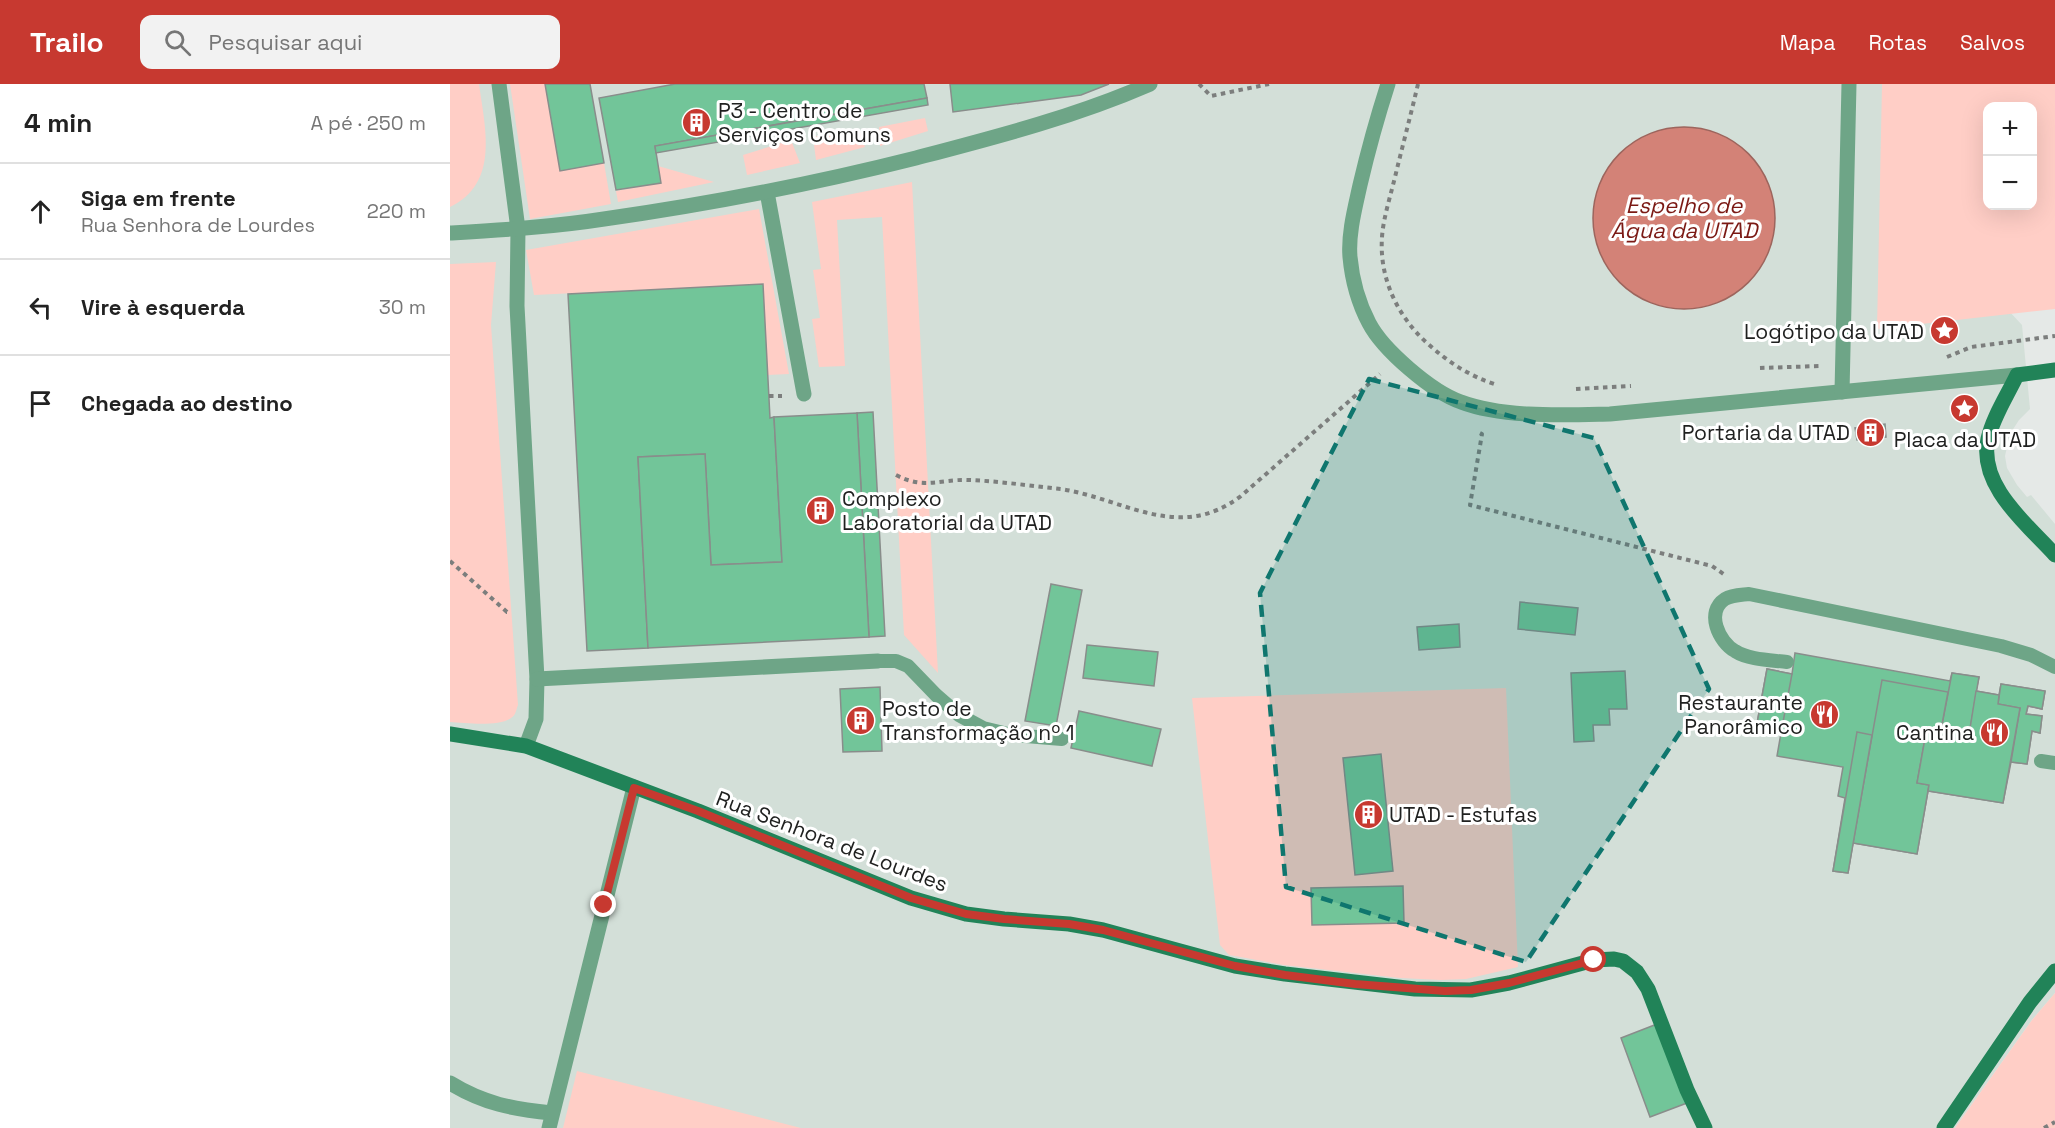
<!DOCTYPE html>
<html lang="pt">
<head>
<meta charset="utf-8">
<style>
  :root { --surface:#fff; --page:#f2f2f2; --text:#222; --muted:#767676; --line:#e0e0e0; --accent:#c73930 }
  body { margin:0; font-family:"Space Grotesk",sans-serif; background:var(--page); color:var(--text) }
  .controls { position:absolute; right:18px; top:18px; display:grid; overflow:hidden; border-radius:12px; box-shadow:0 6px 24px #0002 }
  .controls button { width:54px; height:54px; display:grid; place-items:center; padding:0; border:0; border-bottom:2px solid var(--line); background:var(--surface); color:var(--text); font:30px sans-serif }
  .stop { position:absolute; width:18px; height:18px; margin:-14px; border:4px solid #c73930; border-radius:50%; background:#fff }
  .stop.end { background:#c73930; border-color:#fff; box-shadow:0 2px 6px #0008 }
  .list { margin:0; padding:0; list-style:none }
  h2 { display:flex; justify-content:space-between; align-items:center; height:78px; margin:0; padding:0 24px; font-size:26px }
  h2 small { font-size:20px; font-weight:400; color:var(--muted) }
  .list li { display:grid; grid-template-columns:39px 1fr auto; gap:18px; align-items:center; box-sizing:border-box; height:96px; padding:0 24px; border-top:2px solid var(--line) }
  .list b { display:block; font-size:22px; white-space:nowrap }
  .list p { margin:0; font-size:20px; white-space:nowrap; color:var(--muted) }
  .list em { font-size:20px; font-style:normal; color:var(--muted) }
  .icon { flex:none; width:33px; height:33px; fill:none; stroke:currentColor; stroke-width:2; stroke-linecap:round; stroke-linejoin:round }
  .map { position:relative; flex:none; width:1605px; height:1044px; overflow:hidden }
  header { display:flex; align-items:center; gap:36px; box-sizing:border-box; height:84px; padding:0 30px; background:var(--accent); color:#fff }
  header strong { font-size:28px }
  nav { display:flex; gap:33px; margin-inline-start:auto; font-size:21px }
  .search { width:420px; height:54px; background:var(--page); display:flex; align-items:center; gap:15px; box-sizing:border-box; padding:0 21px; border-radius:12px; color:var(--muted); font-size:22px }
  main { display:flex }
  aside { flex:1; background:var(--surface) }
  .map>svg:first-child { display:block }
  .built { fill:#d3dfd8 }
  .green { fill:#ffcec6; fill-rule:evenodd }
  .water { fill:#d38277; stroke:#9d655d; stroke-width:1.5 }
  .building { fill:#72c599; stroke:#898d8b; stroke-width:1.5 }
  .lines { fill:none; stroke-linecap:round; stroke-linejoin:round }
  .path { stroke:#7c7e7d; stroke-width:4; stroke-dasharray:4.5 4.5; stroke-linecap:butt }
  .lane { stroke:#6ea587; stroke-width:14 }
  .street { stroke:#6ea587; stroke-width:15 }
  .secondary { stroke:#218358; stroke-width:15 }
  .route { stroke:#c73930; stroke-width:8 }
  .marked { fill:#0f766e; fill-opacity:0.2; stroke:#0f766e; stroke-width:4.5; stroke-dasharray:12 8; stroke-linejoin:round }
  .labels { text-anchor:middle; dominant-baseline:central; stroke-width:6; stroke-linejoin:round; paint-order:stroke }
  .poi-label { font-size:21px; fill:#202120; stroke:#fff; text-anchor:start }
  .street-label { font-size:21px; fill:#202120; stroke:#fff }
  .water-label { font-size:22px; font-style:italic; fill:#7b1914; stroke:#fff }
</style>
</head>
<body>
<header>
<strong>Trailo</strong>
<div class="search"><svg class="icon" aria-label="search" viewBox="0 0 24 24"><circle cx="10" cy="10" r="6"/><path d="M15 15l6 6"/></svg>Pesquisar aqui</div>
<nav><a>Mapa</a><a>Rotas</a><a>Salvos</a></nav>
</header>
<main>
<aside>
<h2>4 min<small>A pé · 250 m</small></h2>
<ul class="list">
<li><svg class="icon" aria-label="ahead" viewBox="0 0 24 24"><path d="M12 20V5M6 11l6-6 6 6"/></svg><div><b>Siga em frente</b><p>Rua Senhora de Lourdes</p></div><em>220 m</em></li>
<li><svg class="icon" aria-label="left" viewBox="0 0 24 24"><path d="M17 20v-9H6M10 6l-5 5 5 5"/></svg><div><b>Vire à esquerda</b></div><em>30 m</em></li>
<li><svg class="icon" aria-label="arrive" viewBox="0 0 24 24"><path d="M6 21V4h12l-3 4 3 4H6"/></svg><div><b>Chegada ao destino</b></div></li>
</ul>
</aside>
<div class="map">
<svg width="1605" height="1044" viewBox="0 0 1605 1044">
  <rect width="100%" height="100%" fill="#e5e9e7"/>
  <polygon class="built" points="0,0 1439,0 1440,100 1572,241 1580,325 1569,336 1560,350 1555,372 1557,384 1567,401 1577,413 1581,411 1605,440 1605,909 1582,936 1505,1044 0,1044"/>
  <g class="green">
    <path d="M0,0H29C35,44 50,99 0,123Z"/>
    <polygon points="60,0 95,0 110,87 154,79 161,120 80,135"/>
    <path d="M1432,0H1605V225L1427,245ZM1538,22H1582V122H1538Z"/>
    <polygon points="475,34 478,47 430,62 429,43"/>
    <polygon points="409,45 415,63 366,76 363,53"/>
    <polygon points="341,56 350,79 297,91 293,71"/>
    <polygon points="208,82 264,98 168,118 166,107 211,99"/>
    <polygon points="462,98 488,589 454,551 432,133 387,136 395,282 369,283 362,235 370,234 363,186 371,185 362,118"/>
    <polygon points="309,125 339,290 317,291 313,200 84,211 76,166"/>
    <path d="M46,178L41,241L68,621C66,626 66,631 61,634C49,643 15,639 0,638V180Z"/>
    <polygon points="1056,604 1068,883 1016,895 991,896 950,894 834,881 779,871 770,861 742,614"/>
    <polygon points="1605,909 1605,1044 1505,1044 1582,936"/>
    <polygon points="127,987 351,1044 113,1044"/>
  </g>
  <circle class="water" cx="1234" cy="134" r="91"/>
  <g class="building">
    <polygon points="95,0 140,0 154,79 110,87"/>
    <polygon points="225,0 474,0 477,14 205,62 211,99 166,106 149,14"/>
    <polygon points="500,0 659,0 631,11 503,28"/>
    <polygon points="477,14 478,21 206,69 205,62"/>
    <polygon points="313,200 320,334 324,333 332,478 261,481 255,370 188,373 198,564 137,567 118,210"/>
    <polygon points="423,328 435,552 419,553 407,329"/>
    <polygon points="407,329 419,553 198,564 188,373 255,370 261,481 332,478 324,333"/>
    <polygon points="1435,340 1436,353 1407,356 1405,344"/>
    <polygon points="601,500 632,506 606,642 575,637"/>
    <polygon points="1070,518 1128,524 1125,551 1068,545"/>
    <polygon points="1009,540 1010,563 969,566 967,543"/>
    <polygon points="637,561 708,568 704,602 633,594"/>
    <polygon points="1345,569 1500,597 1502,589 1529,593 1526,607 1549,611 1551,600 1595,607 1592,625 1578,622 1576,630 1592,632 1590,649 1582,647 1577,680 1561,678 1553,719 1478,707 1467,770 1403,759 1398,789 1383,787 1395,714 1388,712 1393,683 1327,672 1331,649 1306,645 1317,585 1342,590"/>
    <polygon points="1317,585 1342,590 1331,649 1306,645"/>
    <polygon points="1175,587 1177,625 1159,625 1160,641 1143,641 1144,657 1124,658 1121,589"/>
    <polygon points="1502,589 1529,593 1518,657 1490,651"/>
    <polygon points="1432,596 1498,608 1490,651 1476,649 1467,699 1479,701 1467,770 1403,759"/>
    <polygon points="1551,600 1595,607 1592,625 1578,622 1576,630 1592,632 1590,649 1582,647 1577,680 1561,678 1570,624 1548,620"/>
    <polygon points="430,603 432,667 393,668 390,605"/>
    <polygon points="1526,607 1549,611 1548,620 1570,624 1553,719 1478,707 1479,701 1467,699 1476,649 1518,657"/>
    <polygon points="629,627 711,645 702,682 621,664"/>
    <polygon points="1407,648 1422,651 1398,789 1383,787"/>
    <polygon points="931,670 943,787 905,791 893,674"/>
    <polygon points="953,802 954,839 862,841 861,804"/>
    <polygon points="1207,940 1237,1019 1200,1033 1171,954"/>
  </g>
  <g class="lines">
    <g class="path">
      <polyline points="749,0 761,12 819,0"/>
      <path d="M968,0C961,30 953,60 946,89C942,106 937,122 934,138C925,184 943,228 977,259C998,278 1019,292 1047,301"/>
      <polyline points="1497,273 1521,263 1605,252"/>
      <polyline points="1310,284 1370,282"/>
      <polyline points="1126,305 1181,302"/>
      <polyline points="319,312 332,312"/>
      <polyline points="1030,349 1032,350 1020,421 1262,482 1275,491"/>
      <path d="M446,391C475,406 489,395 518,396C549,397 581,402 611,405C675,415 729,459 791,412L930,290"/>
      <polyline points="0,477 57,528 61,528"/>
      <polyline points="1594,1044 1605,1038"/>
    </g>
    <g class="lane">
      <polyline points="428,577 446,577 458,582 486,611 509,631 533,644 562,651 612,655"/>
      <path d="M1337,578C1321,576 1299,576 1285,567C1269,558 1255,528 1275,515C1282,511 1291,511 1299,510L1551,562L1581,571L1605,583"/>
      <polyline points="1591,677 1605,679"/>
    </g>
    <g class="street">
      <polyline points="49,0 68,145 67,222 87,595 86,635 76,662"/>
      <path d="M938,0C927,34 918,67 910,101C905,124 898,150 900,173C902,195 909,220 919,239C933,266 982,308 1011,318C1053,334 1115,331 1160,330L1567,291"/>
      <polyline points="317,108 354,310"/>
      <path d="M0,149C51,146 103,143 154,135C259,120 363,100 466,74C546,53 624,33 700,0"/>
      <polyline points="1392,308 1399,0"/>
      <polyline points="87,595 428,577"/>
      <path d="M0,999C34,1020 63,1025 102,1029"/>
      <polyline points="99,1044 184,703"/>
    </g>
    <g class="secondary">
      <path d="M1605,286L1567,291C1557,312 1543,333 1538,355C1528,402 1577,440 1605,471"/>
      <polyline points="0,650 76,662 248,727 461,814 516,830 554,835 619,840 653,846 785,882 835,890 965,905 1021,906 1059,899 1144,876 1164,875 1173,877 1187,888 1198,905 1237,1006 1255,1044"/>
      <polyline points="1494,1044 1580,918 1605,887"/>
    </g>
  </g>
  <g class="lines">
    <polyline class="route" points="154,821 184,704 248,727 461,814 516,830 554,835 619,840 653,846 785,882 835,891 905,900 995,907 1021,906 1059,899 1144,876"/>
  </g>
  <path class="marked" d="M919,295L1144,354L1259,605L1076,878L836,803L810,509Z"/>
  <defs>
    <symbol id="building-disc" viewBox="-11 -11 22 22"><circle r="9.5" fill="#c73930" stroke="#fff"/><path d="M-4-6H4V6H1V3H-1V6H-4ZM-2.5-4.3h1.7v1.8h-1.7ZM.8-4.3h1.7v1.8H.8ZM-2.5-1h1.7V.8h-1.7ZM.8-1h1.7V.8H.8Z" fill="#fff"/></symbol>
    <symbol id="sight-disc" viewBox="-11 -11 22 22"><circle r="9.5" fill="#c73930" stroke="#fff"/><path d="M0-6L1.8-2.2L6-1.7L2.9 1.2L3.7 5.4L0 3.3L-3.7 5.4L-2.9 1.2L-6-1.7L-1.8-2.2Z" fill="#fff"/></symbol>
    <symbol id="restaurant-disc" viewBox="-11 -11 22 22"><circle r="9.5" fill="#c73930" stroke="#fff"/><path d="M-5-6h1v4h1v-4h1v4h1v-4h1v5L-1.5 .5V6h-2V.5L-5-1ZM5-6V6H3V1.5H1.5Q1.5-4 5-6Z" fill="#fff"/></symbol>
  </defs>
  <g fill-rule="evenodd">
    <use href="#building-disc" x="230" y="22" width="33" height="33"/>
    <use href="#sight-disc" x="1478" y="230" width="33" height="33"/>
    <use href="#sight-disc" x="1498" y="308" width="33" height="33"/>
    <use href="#building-disc" x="1404" y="332" width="33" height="33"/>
    <use href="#building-disc" x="354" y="410" width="33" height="33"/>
    <use href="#restaurant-disc" x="1358" y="614" width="33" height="33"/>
    <use href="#building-disc" x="394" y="620" width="33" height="33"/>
    <use href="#restaurant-disc" x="1528" y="632" width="33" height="33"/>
    <use href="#building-disc" x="902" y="714" width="33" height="33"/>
  </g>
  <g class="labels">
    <g class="poi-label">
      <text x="268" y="26">P3 - Centro de<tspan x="268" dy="24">Serviços Comuns</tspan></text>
      <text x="1474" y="247" text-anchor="end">Logótipo da UTAD</text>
      <text x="1400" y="348" text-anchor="end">Portaria da UTAD</text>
      <text x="1515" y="355" text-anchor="middle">Placa da UTAD</text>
      <text x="392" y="414">Complexo<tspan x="392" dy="24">Laboratorial da UTAD</tspan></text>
      <text x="1353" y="618" text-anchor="end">Restaurante<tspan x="1353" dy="24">Panorâmico</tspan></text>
      <text x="432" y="624">Posto de<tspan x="432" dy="24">Transformação nº 1</tspan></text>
      <text x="1524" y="648" text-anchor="end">Cantina</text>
      <text x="939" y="730">UTAD - Estufas</text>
    </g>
    <g class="street-label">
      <text transform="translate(382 757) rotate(21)">Rua Senhora de Lourdes</text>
    </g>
    <g class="water-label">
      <text x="1234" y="121">Espelho de<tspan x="1234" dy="25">Água da UTAD</tspan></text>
    </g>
  </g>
</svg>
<div class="controls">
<button>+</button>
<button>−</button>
</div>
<div class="stop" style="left:1144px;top:876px"></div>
<div class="stop end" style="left:154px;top:821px"></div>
</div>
</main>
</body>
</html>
